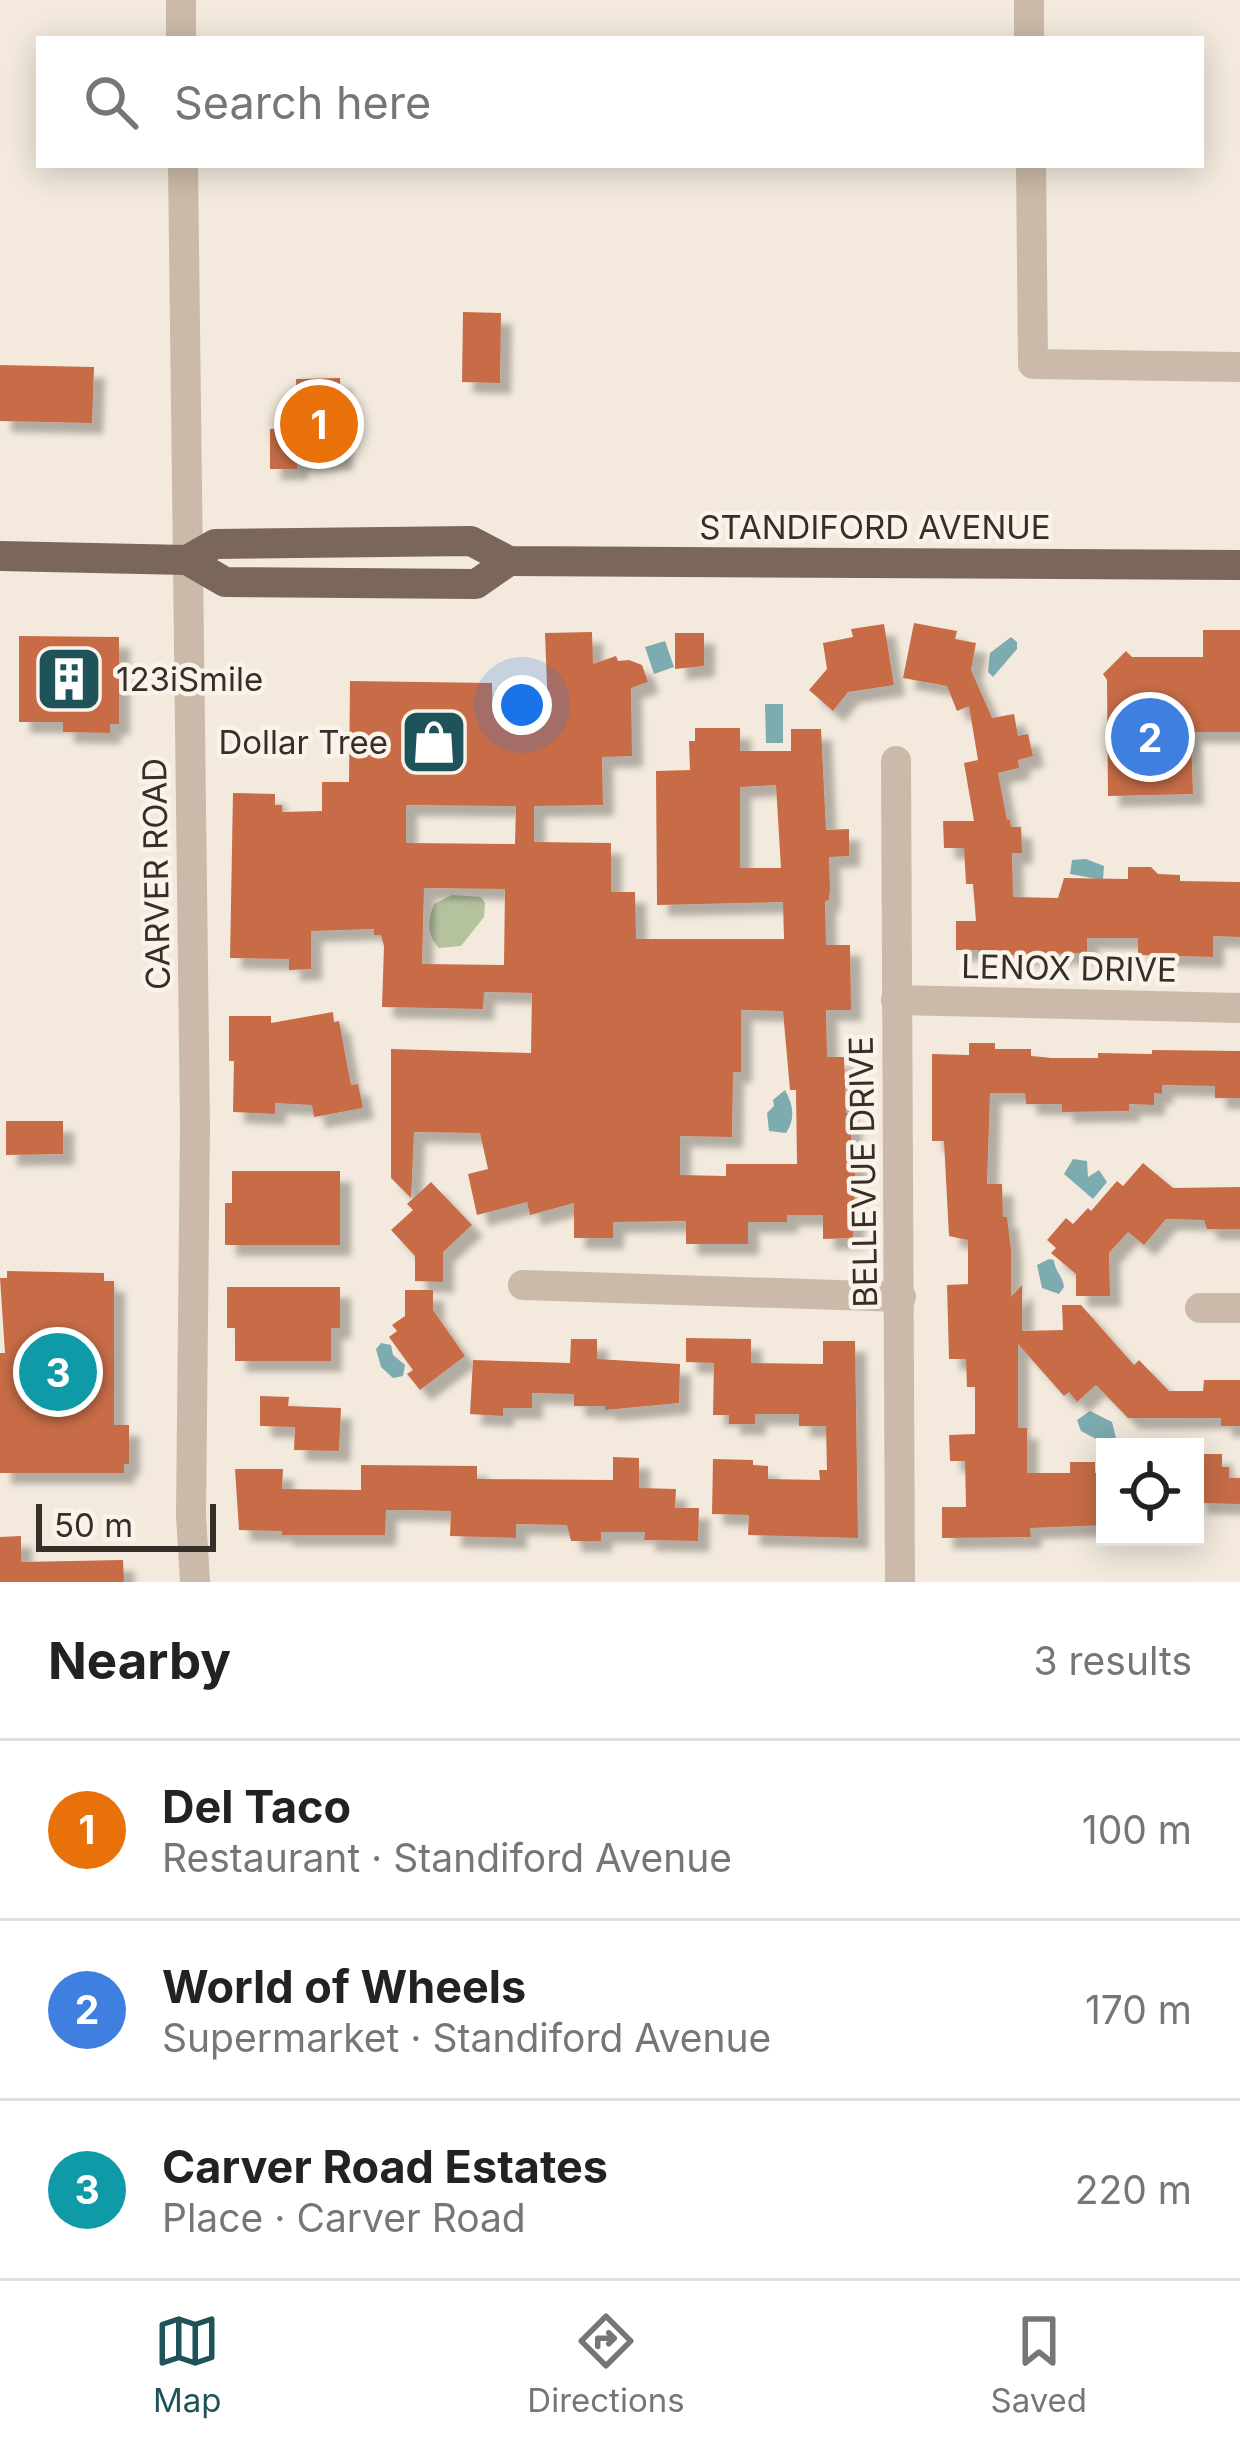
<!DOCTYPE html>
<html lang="en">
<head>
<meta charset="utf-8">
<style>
  :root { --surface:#fff; --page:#f2f2f2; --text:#222; --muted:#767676; --line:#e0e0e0; --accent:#1e535a }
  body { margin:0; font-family:Inter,sans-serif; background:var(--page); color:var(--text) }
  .controls { position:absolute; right:36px; bottom:36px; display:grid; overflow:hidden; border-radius:0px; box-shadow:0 6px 30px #0003 }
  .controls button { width:108px; height:108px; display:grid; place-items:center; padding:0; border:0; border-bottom:3px solid var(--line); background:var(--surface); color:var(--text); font:60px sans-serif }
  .scale { position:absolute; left:36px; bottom:30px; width:180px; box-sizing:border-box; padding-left:12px; border:6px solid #382e29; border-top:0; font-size:33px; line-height:42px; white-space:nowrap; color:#382e29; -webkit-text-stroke:9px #faf3ea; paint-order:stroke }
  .you { position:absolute; left:522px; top:705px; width:42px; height:42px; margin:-30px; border:9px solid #fff; border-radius:50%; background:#1a73e8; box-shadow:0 0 0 18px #1a73e833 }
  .badge { display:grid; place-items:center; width:78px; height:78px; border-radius:50%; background:var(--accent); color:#fff; font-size:39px; font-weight:700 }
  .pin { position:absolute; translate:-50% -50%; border:6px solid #fff; box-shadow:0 3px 12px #0006 }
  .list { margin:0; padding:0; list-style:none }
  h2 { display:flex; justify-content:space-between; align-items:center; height:156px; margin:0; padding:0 48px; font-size:51px }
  h2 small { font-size:39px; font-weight:400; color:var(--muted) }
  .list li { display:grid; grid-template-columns:78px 1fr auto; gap:36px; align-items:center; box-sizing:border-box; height:180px; padding:0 48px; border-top:3px solid var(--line) }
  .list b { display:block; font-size:45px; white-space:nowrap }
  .list p { margin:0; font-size:39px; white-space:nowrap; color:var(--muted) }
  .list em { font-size:39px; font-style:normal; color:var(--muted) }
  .icon { flex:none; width:66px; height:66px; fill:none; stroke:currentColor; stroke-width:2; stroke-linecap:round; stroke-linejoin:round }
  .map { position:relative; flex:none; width:1240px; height:1582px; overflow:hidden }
  .search { position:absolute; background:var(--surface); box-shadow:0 6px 30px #0003; left:36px; right:36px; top:36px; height:132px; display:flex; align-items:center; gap:30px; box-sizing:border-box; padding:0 42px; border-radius:0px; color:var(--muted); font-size:45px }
  .sheet { height:696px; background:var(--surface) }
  nav { display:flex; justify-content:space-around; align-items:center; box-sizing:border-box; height:168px; border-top:3px solid var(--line); background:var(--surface); font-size:33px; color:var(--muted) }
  nav a { display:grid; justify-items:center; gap:6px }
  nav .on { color:var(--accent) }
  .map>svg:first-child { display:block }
  .green { fill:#b4c29d }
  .water { fill:#7cabb0 }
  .building { fill:#c76c47; fill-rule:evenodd; filter:url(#shadow) }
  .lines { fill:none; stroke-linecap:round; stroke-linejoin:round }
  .minor { stroke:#cbbaa9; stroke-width:30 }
  .major { stroke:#7a665a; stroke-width:30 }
  .labels { text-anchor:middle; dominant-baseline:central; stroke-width:9; stroke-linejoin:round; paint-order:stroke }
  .street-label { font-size:33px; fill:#382e29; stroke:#faf3ea }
  .poi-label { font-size:33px; fill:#382e29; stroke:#faf3ea; text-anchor:start }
</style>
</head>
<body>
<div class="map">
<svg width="1240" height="1582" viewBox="0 0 1240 1582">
  <defs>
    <filter id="shadow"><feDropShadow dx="11" dy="11" stdDeviation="3" flood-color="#0004"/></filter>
  </defs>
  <rect width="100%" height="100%" fill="#f3eadd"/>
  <path class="green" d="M452,895L481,897L485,903L484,917L461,946L439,948C426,935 428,919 434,904Z"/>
  <g class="water">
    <polygon points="1011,637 1017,642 1017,649 993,677 988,672 990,653"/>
    <polygon points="665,641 674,667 654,674 645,647"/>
    <polygon points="765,704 783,704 783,743 766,743"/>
    <polygon points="1086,859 1104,866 1103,880 1070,874 1072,860"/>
    <path d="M785,1090C793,1105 796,1118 786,1133L769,1131L767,1113L774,1106L773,1100Z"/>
    <polygon points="1073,1159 1087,1161 1088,1177 1099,1170 1107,1182 1093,1199 1064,1174"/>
    <path d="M1049,1259L1054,1260C1055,1272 1063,1276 1064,1287L1059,1294L1042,1288L1037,1265Z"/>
    <polygon points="381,1343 391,1345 393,1355 405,1365 403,1376 393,1378 381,1367 376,1349"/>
    <polygon points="1090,1411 1112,1422 1116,1438 1098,1440 1081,1431 1077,1420"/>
  </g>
  <g class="building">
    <polygon points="463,312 501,313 500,383 462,382"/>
    <polygon points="0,365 94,367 92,423 0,421"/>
    <polygon points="340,378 342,459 297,460 297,469 270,469 270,429 297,428 296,379"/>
    <polygon points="914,623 957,631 955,639 976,643 971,670 992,718 1014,714 1018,736 1028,734 1033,756 1018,760 1019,768 998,773 1007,820 1010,820 1011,827 1021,827 1022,853 1012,853 1013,897 1058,898 1064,878 1128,879 1128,867 1151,867 1158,874 1180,875 1180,881 1240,882 1240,937 1213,936 1213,957 1138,955 1138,938 1087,938 1087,953 979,956 979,950 956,950 956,921 976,921 973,884 966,884 964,848 944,848 943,821 974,821 964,763 978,760 969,706 957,711 947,686 903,678"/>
    <polygon points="884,624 894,685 848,692 833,711 809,690 827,669 823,643 853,637 851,629"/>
    <polygon points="1203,630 1240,630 1240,732 1191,732 1193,794 1108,796 1107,680 1103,674 1126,651 1132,657 1203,657"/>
    <path d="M592,632L593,664L616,656L618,661L629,660L642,665L648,682L631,688L632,756L602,757L603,805L534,806V842L611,843V892H635L636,939H784L783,902L657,905L656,771L690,770L689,741H695V728H740V751H791V729H821L826,830L849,829V856L829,857L830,889L829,900L825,901L826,945H850L851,1010H826L827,1057H844L846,1113H851V1152H856L853,1238L823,1239V1215H787V1222H748V1244H686V1221L613,1222V1238H574V1203L530,1215L527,1202L477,1215L468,1174L488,1169L480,1133L414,1132L411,1198L391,1178V1049L531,1053L532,993L484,992L483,1009L382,1007L384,946L381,935H374V929L311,931V969L289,970V959L230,958L233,793L275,794V805H282V812L322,811V782H349L350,681L492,683V711H548L545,633ZM776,785L781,868H740V787ZM406,805L516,806L515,844L406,843ZM424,888L505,889L504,965L422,964ZM741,1010L783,1011L790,1090H796L797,1164H726V1176L680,1175V1136L732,1137L733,1072H741Z"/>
    <polygon points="675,633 704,633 704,666 675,669"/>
    <polygon points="19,636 119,637 119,724 110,724 110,733 63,732 63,722 19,722"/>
    <polygon points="333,1012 334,1022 339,1021 351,1085 358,1084 363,1108 314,1117 312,1105 275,1103 275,1114 233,1112 234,1061 229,1061 229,1016 271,1016 271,1023"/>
    <polygon points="969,1043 995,1043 995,1049 1031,1049 1031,1056 1052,1058 1098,1058 1098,1053 1152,1054 1152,1050 1240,1051 1240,1098 1215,1098 1215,1086 1162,1085 1162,1094 1154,1093 1154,1105 1129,1104 1129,1111 1062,1112 1062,1104 1026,1104 1025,1093 990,1093 987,1184 1002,1184 1003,1217 1007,1217 1011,1249 1011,1297 1022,1285 1022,1331 1063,1330 1062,1305 1081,1305 1134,1365 1139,1360 1169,1391 1203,1391 1204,1380 1240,1380 1240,1426 1221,1426 1221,1418 1128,1418 1096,1385 1077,1402 1069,1392 1064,1396 1018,1344 1018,1428 1027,1428 1027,1473 1070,1473 1070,1462 1095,1462 1095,1473 1105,1473 1105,1525 1030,1528 1031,1537 942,1538 942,1507 966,1507 965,1461 950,1461 949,1435 975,1434 975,1387 967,1387 966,1359 949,1359 947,1285 968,1284 968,1240 949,1236 944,1141 932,1141 932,1054 969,1055"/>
    <polygon points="6,1121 63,1121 63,1154 6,1155"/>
    <polygon points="1143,1163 1173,1188 1240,1187 1240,1229 1207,1229 1204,1220 1166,1219 1144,1245 1128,1232 1109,1253 1110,1296 1076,1296 1076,1274 1051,1253 1056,1248 1047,1240 1066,1218 1073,1224 1088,1208 1091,1211 1117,1181 1123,1186"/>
    <polygon points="232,1171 340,1171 340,1245 225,1245 225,1203 232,1203"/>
    <polygon points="431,1182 472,1225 443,1252 443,1282 415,1281 415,1256 391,1230 413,1210 407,1204"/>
    <polygon points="7,1271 104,1273 104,1281 114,1281 114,1425 129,1425 129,1464 124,1464 124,1473 0,1473 0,1353 5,1353 0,1278 7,1278"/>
    <polygon points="227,1287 340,1287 340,1328 331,1328 331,1361 235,1361 235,1328 227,1328"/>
    <polygon points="405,1290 433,1290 433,1310 465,1356 420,1390 407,1374 413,1370 389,1337 397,1331 392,1325 405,1316"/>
    <polygon points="686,1338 751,1339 751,1363 823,1364 823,1341 855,1341 858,1538 748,1535 749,1515 712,1514 713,1459 753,1460 753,1465 768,1466 768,1479 820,1480 819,1470 827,1470 826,1426 799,1426 799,1414 755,1414 755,1424 729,1424 729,1415 713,1415 714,1363 686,1362"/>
    <polygon points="571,1339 597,1339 597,1359 680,1364 679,1403 605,1410 605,1406 574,1406 574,1394 532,1393 532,1408 503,1408 503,1416 470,1414 473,1360 570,1363"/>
    <polygon points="260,1396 289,1397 288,1406 341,1408 339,1451 294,1450 295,1427 260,1426"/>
    <polygon points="1195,1454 1222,1454 1222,1467 1229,1467 1229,1478 1240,1478 1240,1504 1195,1503"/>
    <polygon points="613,1457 639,1458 639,1488 676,1489 675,1508 699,1508 698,1541 644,1540 645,1532 601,1532 601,1541 571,1541 567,1525 516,1524 516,1538 450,1536 451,1511 409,1510 386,1510 385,1535 282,1535 282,1531 239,1530 235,1469 283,1469 282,1489 361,1490 361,1465 477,1466 477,1479 613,1480"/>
    <polygon points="21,1536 21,1562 123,1560 124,1582 0,1582 0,1537"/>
  </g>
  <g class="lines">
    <g class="minor">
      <polyline points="181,0 181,39"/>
      <polyline points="1029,0 1029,39"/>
      <polyline points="183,165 195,1127 191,1515 195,1582"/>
      <polyline points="1031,165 1033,364 1240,367"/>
      <polyline points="896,761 900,1582"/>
      <polyline points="896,1000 1240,1008"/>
      <polyline points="523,1285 901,1297"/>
      <polyline points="1200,1308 1240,1308"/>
    </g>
    <g class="major">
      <polyline points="0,556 187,560 225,582 476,584 509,561"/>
      <polyline points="187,560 215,544 471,541 509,561 1240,565"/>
    </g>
  </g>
  <defs>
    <symbol id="building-square" viewBox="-11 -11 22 22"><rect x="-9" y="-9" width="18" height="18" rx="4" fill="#1e535a" stroke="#faf3ea"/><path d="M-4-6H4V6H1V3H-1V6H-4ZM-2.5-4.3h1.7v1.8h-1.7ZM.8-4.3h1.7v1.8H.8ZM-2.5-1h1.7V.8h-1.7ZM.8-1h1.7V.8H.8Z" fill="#fff"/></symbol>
    <symbol id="shop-square" viewBox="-11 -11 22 22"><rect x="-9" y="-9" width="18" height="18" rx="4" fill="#1e535a" stroke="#faf3ea"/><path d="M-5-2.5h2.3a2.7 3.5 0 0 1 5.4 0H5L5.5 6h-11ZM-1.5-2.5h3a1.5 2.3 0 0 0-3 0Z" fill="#fff"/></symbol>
  </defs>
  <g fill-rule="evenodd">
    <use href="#building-square" x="31" y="641" width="76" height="76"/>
    <use href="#shop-square" x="396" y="704" width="76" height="76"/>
  </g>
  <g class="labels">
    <g class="street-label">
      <text x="875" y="527">STANDIFORD AVENUE</text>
      <text transform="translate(156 874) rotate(-91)">CARVER ROAD</text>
      <text transform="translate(1069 968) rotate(1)">LENOX DRIVE</text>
      <text transform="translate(863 1172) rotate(-91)">BELLEVUE DRIVE</text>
    </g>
    <g class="poi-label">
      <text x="116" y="679">123iSmile</text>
      <text x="388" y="742" text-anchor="end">Dollar Tree</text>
    </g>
  </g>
</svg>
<div class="controls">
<button><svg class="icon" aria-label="locate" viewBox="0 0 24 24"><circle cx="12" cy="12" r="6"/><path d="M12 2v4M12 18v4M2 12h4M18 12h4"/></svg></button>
</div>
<div class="scale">50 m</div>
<div class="you"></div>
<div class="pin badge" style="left:319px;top:424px;background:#e8710a">1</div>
<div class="pin badge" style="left:1150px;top:737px;background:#3f7fe0">2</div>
<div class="pin badge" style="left:58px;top:1372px;background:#0f9aa8">3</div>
<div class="search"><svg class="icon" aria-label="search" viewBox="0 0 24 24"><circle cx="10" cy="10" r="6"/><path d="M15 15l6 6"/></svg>Search here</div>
</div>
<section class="sheet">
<h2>Nearby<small>3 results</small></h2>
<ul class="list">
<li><span class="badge" style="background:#e8710a">1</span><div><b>Del Taco</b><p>Restaurant · Standiford Avenue</p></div><em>100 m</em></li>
<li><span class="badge" style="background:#3f7fe0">2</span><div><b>World of Wheels</b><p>Supermarket · Standiford Avenue</p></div><em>170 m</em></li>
<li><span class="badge" style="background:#0f9aa8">3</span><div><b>Carver Road Estates</b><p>Place · Carver Road</p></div><em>220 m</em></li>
</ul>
</section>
<nav>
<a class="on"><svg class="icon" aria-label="map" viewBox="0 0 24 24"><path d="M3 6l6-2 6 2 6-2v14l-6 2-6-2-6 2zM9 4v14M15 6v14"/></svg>Map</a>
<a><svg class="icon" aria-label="directions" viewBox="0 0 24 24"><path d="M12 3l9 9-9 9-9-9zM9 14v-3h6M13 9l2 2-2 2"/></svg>Directions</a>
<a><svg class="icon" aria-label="saved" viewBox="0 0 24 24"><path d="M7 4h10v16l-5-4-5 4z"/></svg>Saved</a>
</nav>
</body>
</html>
